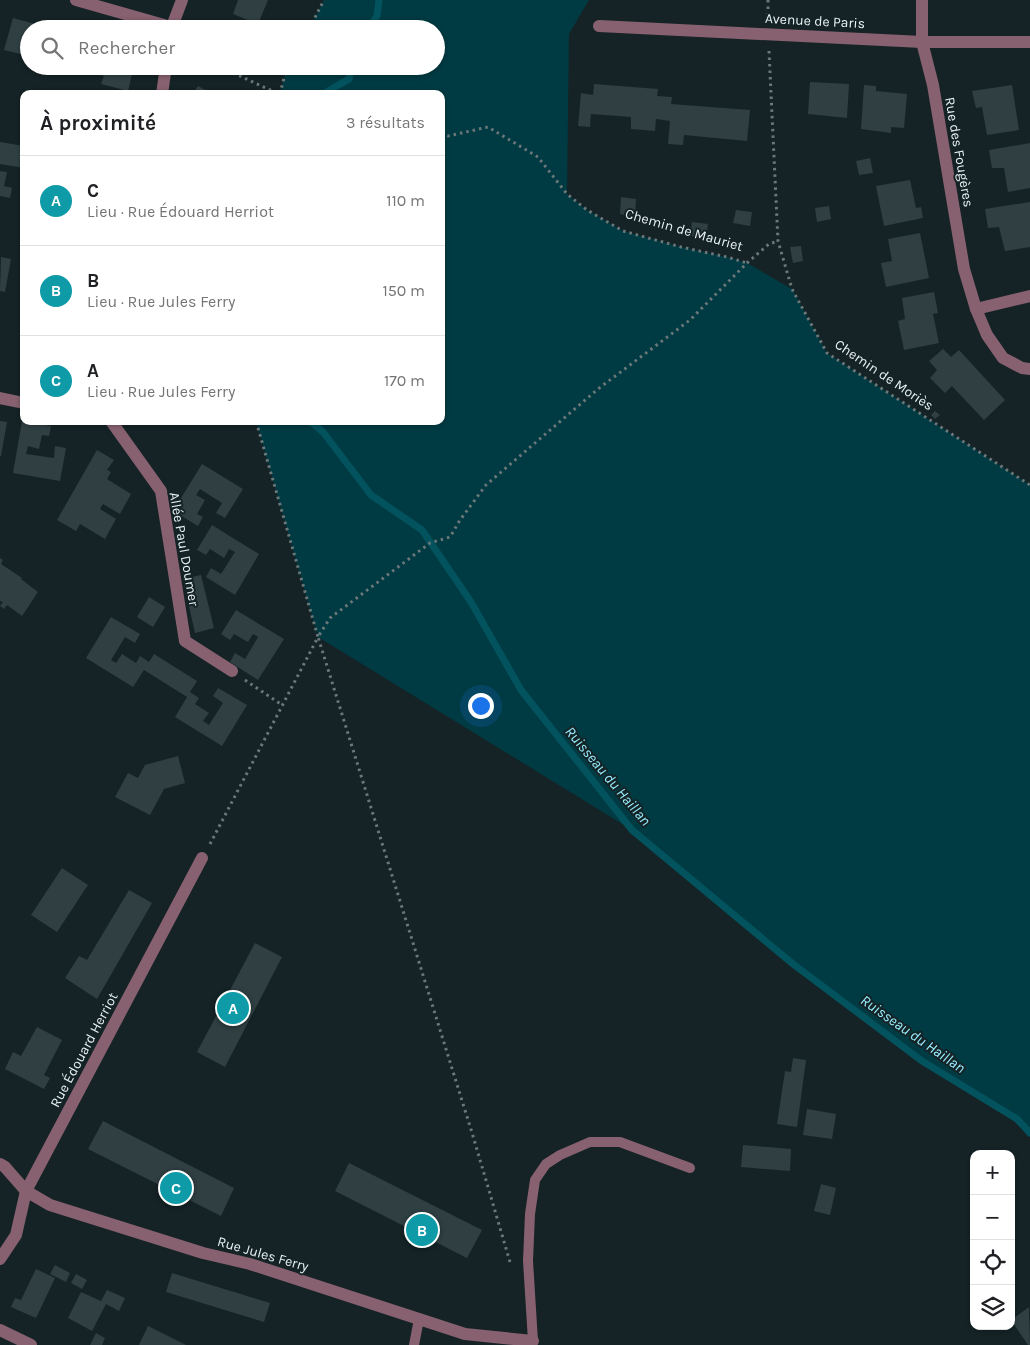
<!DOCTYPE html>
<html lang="fr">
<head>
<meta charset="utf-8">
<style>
  :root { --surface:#fff; --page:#f2f2f2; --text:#202124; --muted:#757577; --line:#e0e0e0; --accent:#d93025 }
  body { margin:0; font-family:Karla,sans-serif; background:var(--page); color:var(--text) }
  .controls { position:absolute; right:15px; bottom:15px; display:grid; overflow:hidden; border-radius:10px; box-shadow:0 1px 4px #0004 }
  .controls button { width:45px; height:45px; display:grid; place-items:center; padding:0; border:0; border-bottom:1px solid var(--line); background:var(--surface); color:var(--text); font:25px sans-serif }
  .you { position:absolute; left:480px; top:705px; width:18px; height:18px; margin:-12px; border:4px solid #fff; border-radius:50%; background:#1a73e8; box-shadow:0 0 0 8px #1a73e833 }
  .badge { display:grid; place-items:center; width:32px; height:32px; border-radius:50%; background:var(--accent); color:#fff; font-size:16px; font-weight:700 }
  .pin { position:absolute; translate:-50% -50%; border:2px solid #fff; box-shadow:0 1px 5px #0006 }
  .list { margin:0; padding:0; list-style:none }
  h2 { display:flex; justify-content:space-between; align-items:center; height:65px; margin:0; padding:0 20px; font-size:21px }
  h2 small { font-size:16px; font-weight:400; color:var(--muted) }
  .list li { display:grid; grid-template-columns:32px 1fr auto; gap:15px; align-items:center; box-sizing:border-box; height:90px; padding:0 20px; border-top:1px solid var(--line) }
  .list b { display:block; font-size:19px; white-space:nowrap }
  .list p { margin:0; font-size:16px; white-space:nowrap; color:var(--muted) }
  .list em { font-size:16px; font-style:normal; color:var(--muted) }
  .icon { flex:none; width:28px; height:28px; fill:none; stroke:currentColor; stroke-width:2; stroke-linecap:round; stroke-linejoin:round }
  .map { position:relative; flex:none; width:1030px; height:1345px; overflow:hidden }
  .search { position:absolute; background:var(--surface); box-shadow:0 1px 4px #0004; left:20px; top:20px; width:425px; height:55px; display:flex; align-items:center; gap:12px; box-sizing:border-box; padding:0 18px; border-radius:28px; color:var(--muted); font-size:19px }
  .panel { position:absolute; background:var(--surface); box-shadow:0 1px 4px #0004; left:20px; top:90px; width:425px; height:335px; border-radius:10px }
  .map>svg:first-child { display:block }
  .green { fill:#003a42 }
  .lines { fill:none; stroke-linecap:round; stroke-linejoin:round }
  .stream { stroke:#03535e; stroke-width:7 }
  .building { fill:#2f3f42 }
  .path { stroke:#6b787a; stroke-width:3; stroke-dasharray:2.5 4; stroke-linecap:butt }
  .service { stroke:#87616f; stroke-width:10 }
  .minor { stroke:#87616f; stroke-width:12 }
  .tertiary { stroke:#87616f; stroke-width:12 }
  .labels { text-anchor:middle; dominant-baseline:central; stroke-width:4; stroke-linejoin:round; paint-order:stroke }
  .street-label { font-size:14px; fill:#e8f2f4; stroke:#152326 }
  .water-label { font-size:15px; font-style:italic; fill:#95edfd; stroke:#152326 }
</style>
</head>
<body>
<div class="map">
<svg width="1030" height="1345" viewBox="0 0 1030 1345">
  <rect width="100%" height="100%" fill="#152326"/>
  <polygon class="green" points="324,0 589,0 569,34 567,194 587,210 623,231 681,247 727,257 747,263 792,289 827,353 1030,485 1030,1133 1017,1119 922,1061 793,964 632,830 318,637 256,421 441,421 441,94 280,94 285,74 289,66 436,66 436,29 309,29"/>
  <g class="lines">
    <g class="stream">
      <polyline points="368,29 377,16 379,0"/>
      <polyline points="323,94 349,79 352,66"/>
      <polyline points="310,421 323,432 371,495 422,530 471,602 521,690 632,830 793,964 922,1061 1017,1119 1030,1133"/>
    </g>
  </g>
  <g class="building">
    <polygon points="238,0 268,0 258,24 233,14"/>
    <polygon points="13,18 50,28 29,29 29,56 4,50"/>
    <polygon points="69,66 134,66 128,91 101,84 104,76"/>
    <polygon points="810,82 849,84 847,118 808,114"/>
    <polygon points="594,84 658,89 657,96 672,97 671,104 750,110 747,141 684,135 683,145 668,144 670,121 656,119 655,131 631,129 631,117 591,114 590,127 578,126 581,93 593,95"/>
    <polygon points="864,85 876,86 876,91 907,94 904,128 891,127 891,133 861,129"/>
    <polygon points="1012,85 1019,130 987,135 982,107 976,108 972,91"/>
    <polygon points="198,86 213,94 193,94"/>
    <polygon points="0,142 24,146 24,168 0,164"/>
    <polygon points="1030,143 1030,188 1008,192 1004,168 992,168 989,150"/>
    <polygon points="870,158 873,173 859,175 856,161"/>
    <polygon points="0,171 7,172 4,186 12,188 10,198 0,196"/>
    <polygon points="910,180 916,208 921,207 923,218 884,226 876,186"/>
    <polygon points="621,197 636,199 635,217 620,214"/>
    <polygon points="1030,202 1030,247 1005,251 999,227 988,228 985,209"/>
    <polygon points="829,206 831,219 817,222 815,208"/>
    <polygon points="736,210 752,212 750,226 733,223"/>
    <polygon points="692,222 708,224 706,238 690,236"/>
    <polygon points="920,233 929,278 886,287 881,263 892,261 888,239"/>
    <polygon points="801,246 803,261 793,263 790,247"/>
    <polygon points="1,257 11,259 5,292 0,291"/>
    <polygon points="934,292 938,313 933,314 939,343 904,350 898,321 905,319 902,298"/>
    <polygon points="943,349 951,357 959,350 1005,400 984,420 952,386 945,393 930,378 937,370 929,361"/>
    <polygon points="935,411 940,415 935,419 931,415"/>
    <polygon points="0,421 7,422 1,456 0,456"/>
    <polygon points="22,421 51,426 49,436 42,435 39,449 28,446 26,454 54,458 55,446 66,448 60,481 13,473"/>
    <polygon points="97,450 114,460 107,470 111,472 107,479 131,494 120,514 103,504 100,509 116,519 105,539 80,524 76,531 57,520"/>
    <polygon points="202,464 243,489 225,518 216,513 222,503 200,489 196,495 205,500 197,514 203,517 198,526 173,511"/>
    <polygon points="212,525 259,554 235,595 206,577 211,568 221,574 235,552 229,549 224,558 210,549 206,555 197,550"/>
    <polygon points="0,558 3,560 1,564 22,578 21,579 38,592 22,616 7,605 4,609 0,606 3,602 0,601"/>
    <polygon points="201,575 214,628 195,633 183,579"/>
    <polygon points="149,597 165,607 153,627 137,617"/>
    <polygon points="236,610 284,639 258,680 230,662 235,653 245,659 258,637 253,634 248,642 234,634 230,640 221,634"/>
    <polygon points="111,617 140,634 135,643 125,637 111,660 116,663 122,654 136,663 140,656 149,662 154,654 197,681 190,692 199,698 195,704 209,713 203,721 209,725 223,703 213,696 218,688 247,705 222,746 175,717 187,697 144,670 133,687 86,658"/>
    <polygon points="178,756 185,783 164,789 150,815 115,797 128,773 138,778 145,765"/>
    <polygon points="62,868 88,885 57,932 31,915"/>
    <polygon points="129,890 152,903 97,999 65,978 79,956 87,960"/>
    <polygon points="255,943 282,957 225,1067 197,1052"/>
    <polygon points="37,1027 62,1040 44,1075 50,1078 44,1089 5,1069 13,1052 21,1056"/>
    <polygon points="793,1058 806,1060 797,1127 777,1124 785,1071 791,1072"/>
    <polygon points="807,1109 836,1114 832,1139 803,1135"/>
    <polygon points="103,1121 234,1188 221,1216 88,1149"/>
    <polygon points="743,1145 791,1149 790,1171 741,1167"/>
    <polygon points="349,1163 482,1230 467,1258 335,1191"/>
    <polygon points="821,1184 836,1188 830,1215 814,1211"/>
    <polygon points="55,1265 70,1273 66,1282 50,1274"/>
    <polygon points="36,1269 55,1278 36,1318 11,1307 15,1298 21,1300"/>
    <polygon points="172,1273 270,1303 264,1322 166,1292"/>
    <polygon points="76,1274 87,1280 82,1289 71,1283"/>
    <polygon points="107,1290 125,1298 119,1311 106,1304 92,1331 68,1318 81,1292 101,1301"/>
    <polygon points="1029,1307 1030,1345 1028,1345 1011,1320"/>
    <polygon points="148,1326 186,1345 139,1345"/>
    <polygon points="96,1333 105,1338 102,1345 90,1345"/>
  </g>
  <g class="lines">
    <g class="path">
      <polyline points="768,0 768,17"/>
      <polyline points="309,29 324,0"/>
      <polyline points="769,51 778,241 792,289 827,353 1030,485"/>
      <polyline points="215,66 229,71 279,94"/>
      <polyline points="269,66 285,74"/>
      <polyline points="280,94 285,74 289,66"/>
      <polyline points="441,134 448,136 488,127 538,157 567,194 587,210 623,231 681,247 727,257 747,263"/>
      <polyline points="245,680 282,705"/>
      <polyline points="210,844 318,637 256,421"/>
      <polyline points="510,1262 473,1136 318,637 330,618 430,543 450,537 460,520 486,485 598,389 690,320 747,263 769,244 778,241"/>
    </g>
    <g class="service">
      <polyline points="533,1341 528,1261 530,1214 535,1180 546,1164 560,1155 590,1142 620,1142 690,1168"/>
      <polyline points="414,1345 419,1319"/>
    </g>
    <g class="minor">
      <polyline points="76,0 171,27"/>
      <polyline points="922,0 922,42 933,85 964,269 976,309 987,335 1003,358 1022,368 1030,369"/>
      <polyline points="171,29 182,0"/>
      <polyline points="162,94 166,66"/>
      <polyline points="976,309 1030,296"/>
      <polyline points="0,398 24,403"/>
      <polyline points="111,421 161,491 185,641 232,671"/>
      <polyline points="0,1164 5,1167 26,1191 50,1205 203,1253 250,1264 465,1334 533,1341"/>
      <polyline points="0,1259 16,1235 26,1191 202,858"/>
      <polyline points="0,1330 31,1345"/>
    </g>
    <polyline class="tertiary" points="599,26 922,42 1030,42"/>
  </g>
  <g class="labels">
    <g class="street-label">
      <text transform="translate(815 21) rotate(3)">Avenue de Paris</text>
      <text transform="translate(959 152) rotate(80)">Rue des Fougères</text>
      <text transform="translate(684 230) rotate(16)">Chemin de Mauriet</text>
      <text transform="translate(884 375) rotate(34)">Chemin de Moriès</text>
      <text transform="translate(184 549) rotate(80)">Allée Paul Doumer</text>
      <text transform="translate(84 1050) rotate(-62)">Rue Édouard Herriot</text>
      <text transform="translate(263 1254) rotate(16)">Rue Jules Ferry</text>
    </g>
    <g class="water-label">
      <text transform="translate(608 776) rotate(50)">Ruisseau du Haillan</text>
      <text transform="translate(913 1034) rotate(35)">Ruisseau du Haillan</text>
    </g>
  </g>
</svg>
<div class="controls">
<button>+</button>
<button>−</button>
<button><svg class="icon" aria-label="locate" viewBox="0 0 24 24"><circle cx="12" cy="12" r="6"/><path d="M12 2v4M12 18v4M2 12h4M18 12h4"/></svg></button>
<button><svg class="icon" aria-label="layers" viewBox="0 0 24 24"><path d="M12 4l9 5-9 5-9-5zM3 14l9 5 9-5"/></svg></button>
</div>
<div class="you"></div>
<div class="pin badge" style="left:233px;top:1008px;background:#0f9aa8">A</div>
<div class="pin badge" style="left:422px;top:1230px;background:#0f9aa8">B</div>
<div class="pin badge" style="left:176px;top:1188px;background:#0f9aa8">C</div>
<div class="search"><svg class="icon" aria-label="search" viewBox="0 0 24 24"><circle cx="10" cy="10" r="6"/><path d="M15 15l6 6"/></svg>Rechercher</div>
<section class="panel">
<h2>À proximité<small>3 résultats</small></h2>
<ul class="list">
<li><span class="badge" style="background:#0f9aa8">A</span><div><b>C</b><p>Lieu · Rue Édouard Herriot</p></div><em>110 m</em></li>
<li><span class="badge" style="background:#0f9aa8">B</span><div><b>B</b><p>Lieu · Rue Jules Ferry</p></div><em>150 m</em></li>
<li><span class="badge" style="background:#0f9aa8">C</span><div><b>A</b><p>Lieu · Rue Jules Ferry</p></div><em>170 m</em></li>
</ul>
</section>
</div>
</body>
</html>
